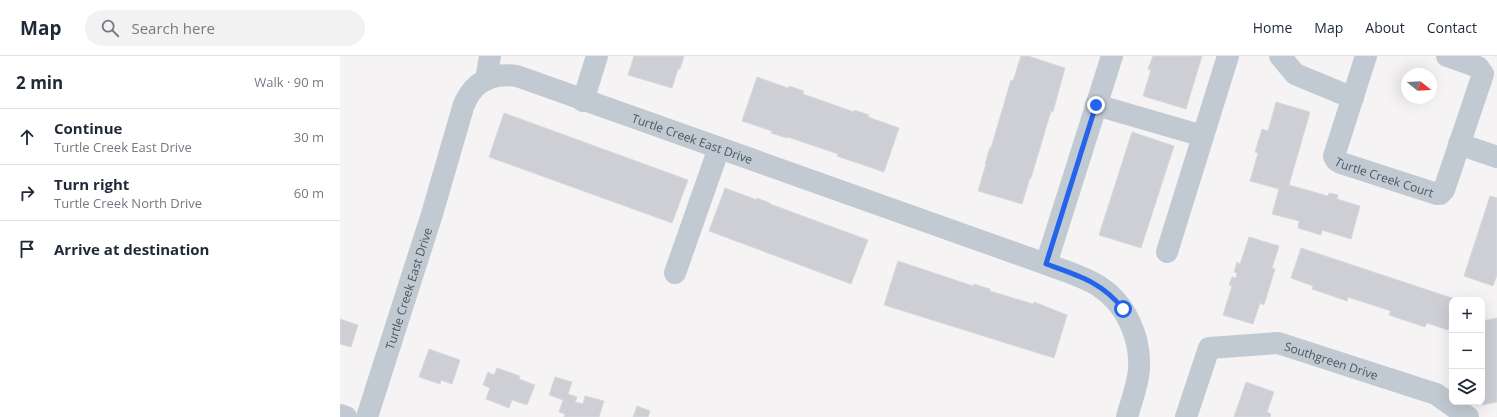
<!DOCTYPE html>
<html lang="en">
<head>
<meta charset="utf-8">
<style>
  :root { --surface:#fff; --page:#f2f2f3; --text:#1f2937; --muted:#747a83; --line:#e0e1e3 }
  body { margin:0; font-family:"Open Sans",sans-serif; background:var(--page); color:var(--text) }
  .controls { position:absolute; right:12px; bottom:12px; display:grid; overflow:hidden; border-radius:8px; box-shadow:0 4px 16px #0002 }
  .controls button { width:36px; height:36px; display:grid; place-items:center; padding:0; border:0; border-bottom:1px solid var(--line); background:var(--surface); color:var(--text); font:20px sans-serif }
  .compass { position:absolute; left:1061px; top:12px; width:36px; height:36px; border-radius:50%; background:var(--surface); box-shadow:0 4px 16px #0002; rotate:108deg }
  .stop { position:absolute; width:12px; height:12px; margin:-9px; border:3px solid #2563eb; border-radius:50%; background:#fff }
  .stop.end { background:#2563eb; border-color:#fff; box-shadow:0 1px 4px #0008 }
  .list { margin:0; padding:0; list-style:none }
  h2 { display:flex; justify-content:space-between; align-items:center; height:52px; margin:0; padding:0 16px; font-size:17px }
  h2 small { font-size:13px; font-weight:400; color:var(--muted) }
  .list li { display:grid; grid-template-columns:26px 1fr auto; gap:12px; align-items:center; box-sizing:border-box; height:56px; padding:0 16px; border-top:1px solid var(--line) }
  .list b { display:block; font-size:15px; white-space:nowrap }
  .list p { margin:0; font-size:13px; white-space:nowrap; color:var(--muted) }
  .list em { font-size:13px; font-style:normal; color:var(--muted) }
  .icon { flex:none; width:22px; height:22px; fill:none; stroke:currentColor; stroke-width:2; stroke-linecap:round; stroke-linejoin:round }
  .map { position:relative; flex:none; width:1157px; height:361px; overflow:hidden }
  header { display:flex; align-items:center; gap:24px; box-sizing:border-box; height:56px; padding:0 20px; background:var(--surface); border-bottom:1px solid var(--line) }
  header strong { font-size:19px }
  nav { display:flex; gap:22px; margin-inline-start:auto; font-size:14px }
  .search { width:280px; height:36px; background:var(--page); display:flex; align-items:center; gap:10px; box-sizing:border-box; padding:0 14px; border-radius:22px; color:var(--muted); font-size:15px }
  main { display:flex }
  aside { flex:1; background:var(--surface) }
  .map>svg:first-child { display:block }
  .building { fill:#cdcfd5; stroke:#d7d9de }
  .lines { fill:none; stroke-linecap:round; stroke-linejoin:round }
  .minor { stroke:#c1cad2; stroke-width:22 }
  .route { stroke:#2563eb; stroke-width:5 }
  .labels { text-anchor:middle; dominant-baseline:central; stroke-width:3; stroke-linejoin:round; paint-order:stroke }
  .street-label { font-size:12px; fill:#4a5661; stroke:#fff }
</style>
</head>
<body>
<header>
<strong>Map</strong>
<div class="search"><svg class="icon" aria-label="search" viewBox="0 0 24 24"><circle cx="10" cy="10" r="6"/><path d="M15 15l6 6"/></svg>Search here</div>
<nav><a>Home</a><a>Map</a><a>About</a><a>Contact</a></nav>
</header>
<main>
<aside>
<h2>2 min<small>Walk · 90 m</small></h2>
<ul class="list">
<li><svg class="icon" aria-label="ahead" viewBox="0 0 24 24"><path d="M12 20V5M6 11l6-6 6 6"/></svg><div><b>Continue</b><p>Turtle Creek East Drive</p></div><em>30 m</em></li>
<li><svg class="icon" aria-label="right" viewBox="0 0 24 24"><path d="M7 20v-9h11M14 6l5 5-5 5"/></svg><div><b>Turn right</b><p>Turtle Creek North Drive</p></div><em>60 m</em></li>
<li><svg class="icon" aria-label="arrive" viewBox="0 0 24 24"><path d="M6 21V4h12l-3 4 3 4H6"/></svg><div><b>Arrive at destination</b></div></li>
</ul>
</aside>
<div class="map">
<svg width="1157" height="361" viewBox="0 0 1157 361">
  <rect width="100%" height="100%" fill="#f5f3f3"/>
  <g class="building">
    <polygon points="294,0 344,0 340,13 338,13 332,32 288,19"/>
    <polygon points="681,0 688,0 725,12 713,56 711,55 691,122 690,122 682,148 638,135 646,108 645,108 650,91 651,92 671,24 673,25"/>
    <polygon points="813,0 862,0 846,53 803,40 811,14 808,13"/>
    <polygon points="417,21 448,32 449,30 464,35 463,38 514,56 514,54 529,59 528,61 559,72 544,116 497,100 498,98 448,81 447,82 431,77 432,75 402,65"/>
    <polygon points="936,46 970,56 949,129 988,140 989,137 998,139 997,143 1020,150 1011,183 982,174 981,179 958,172 959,165 932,158 939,133 910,125 918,97 915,96 922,73 928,75"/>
    <polygon points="164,57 348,124 332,167 149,101"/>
    <polygon points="792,76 834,90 801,192 759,179"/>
    <polygon points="385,132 417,144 417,142 430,147 430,148 528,184 511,228 369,175"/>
    <polygon points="1150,140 1157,142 1157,219 1153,230 1124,220"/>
    <polygon points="909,181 939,190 932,212 935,213 924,249 920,247 913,268 883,259 892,230 889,229 892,221 896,222 897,217 894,216 897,206 900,208"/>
    <polygon points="961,192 1118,244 1112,244 1112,262 1108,274 1087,267 1085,271 1049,259 1051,255 1008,241 1007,245 972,233 973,230 951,222"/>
    <polygon points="558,205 633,230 634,228 650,233 650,235 693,248 694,246 727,259 714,302 544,249"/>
    <polygon points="1157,262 1157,346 1142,349 1142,265"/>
    <polygon points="0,263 18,269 11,291 0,288"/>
    <polygon points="89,293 120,304 112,328 101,324 100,328 79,321"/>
    <polygon points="157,312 180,320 179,323 195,329 187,349 172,344 169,352 146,343 150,332 143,329 148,316 154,319"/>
    <polygon points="215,321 232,326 228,338 237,341 235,346 243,348 245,340 264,345 259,361 224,361 225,358 219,356 223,344 209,339"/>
    <polygon points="906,326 934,336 927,356 931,358 930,361 894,361"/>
    <polygon points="297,350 310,355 308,361 293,361"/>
  </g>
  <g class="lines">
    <g class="minor">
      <polyline points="940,0 955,18 1013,42"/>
      <path id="s1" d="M1026,0L994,100L996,104L1001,107L1097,138H1100L1104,134L1143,18L1138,11L1107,0"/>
      <polyline points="146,24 150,0"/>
      <polyline points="243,45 257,0"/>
      <polyline points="756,49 863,80"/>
      <polyline points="1119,88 1157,101"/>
      <polyline points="827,196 888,0"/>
      <polyline points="706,208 772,0"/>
      <polyline points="335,217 379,92"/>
      <polyline points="0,359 6,361"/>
      <path id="s2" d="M27,361L92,158L124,48C126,45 127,42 129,39C139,22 159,17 177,20L706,208C724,215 744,220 760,231C786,248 801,282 799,313C798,329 791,346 787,361"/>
      <path id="s3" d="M846,361L869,292L938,287L1096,338L1128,361"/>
    </g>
  </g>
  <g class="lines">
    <path class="route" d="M756,49L706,208C737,219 762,226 783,253"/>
  </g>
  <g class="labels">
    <g class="street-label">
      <text stroke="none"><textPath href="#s2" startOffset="579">Turtle Creek East Drive</textPath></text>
      <text stroke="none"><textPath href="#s1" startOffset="161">Turtle Creek Court</textPath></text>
      <text stroke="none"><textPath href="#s2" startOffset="135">Turtle Creek East Drive</textPath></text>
      <text stroke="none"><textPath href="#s3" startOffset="198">Southgreen Drive</textPath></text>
    </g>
  </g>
</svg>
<div class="controls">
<button>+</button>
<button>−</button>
<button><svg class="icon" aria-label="layers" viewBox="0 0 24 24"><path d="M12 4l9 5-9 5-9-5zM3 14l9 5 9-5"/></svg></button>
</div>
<svg class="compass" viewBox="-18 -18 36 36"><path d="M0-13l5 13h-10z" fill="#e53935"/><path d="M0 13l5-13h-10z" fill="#747a83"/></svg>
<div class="stop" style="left:783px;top:253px"></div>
<div class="stop end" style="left:756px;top:49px"></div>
</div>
</main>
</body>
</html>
